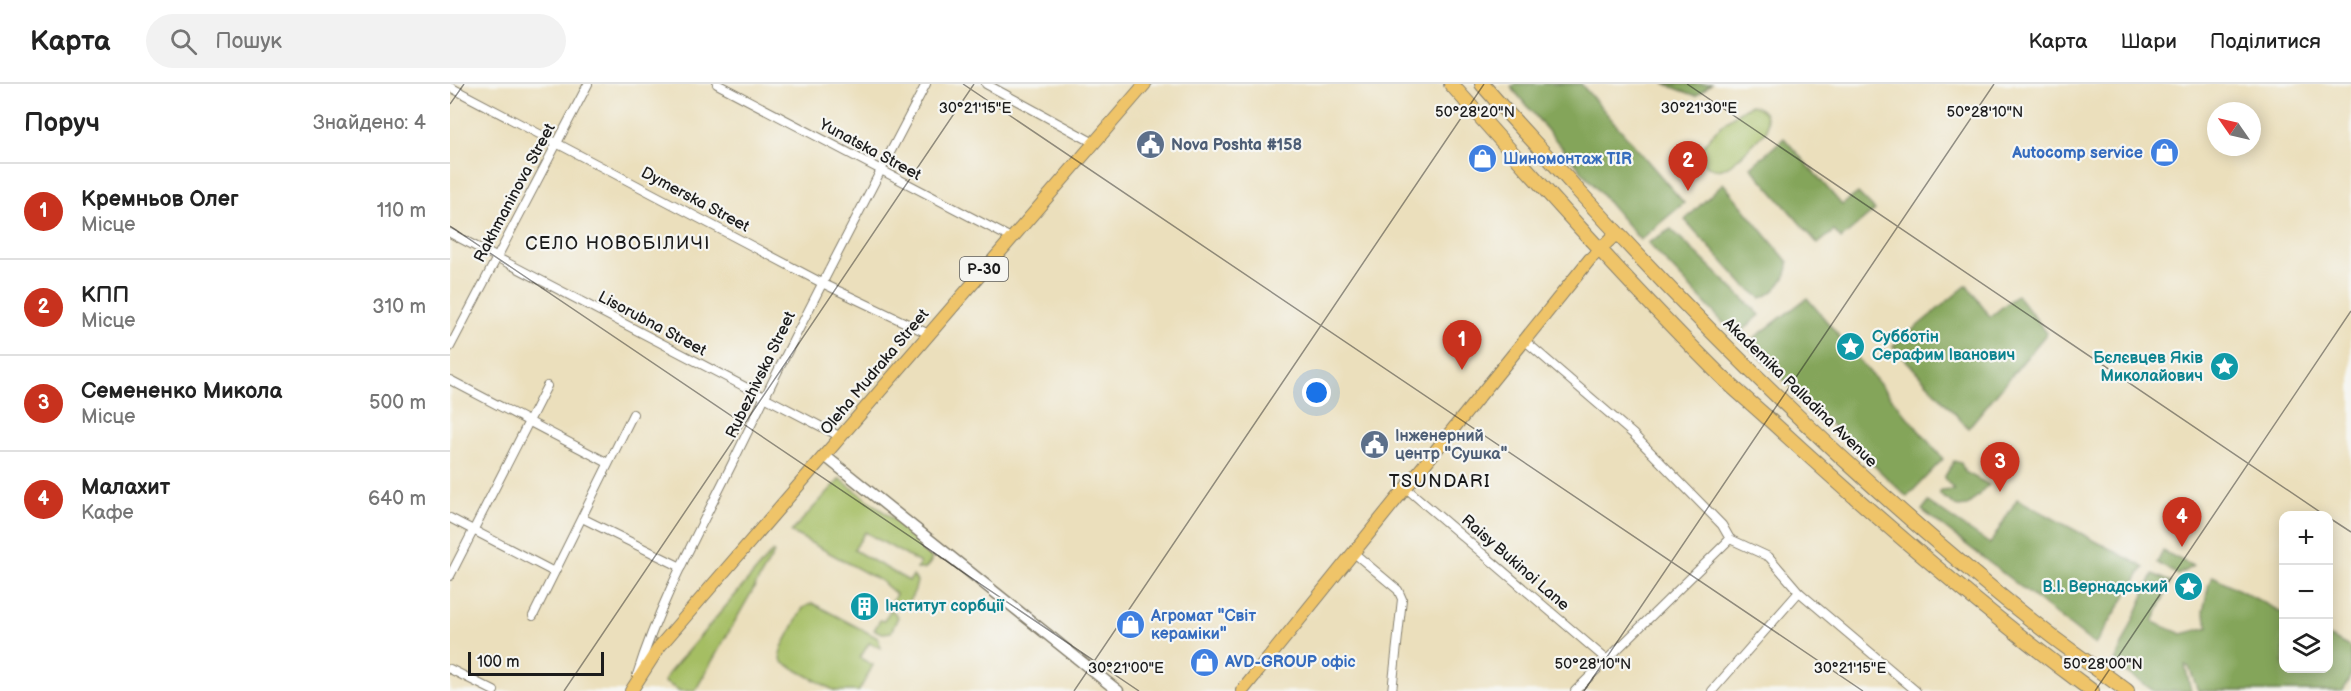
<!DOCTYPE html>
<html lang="uk">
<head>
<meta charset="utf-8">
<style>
  :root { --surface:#fff; --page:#f2f2f2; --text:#222; --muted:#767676; --line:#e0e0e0; --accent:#c8321e }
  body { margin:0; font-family:"Balsamiq Sans",sans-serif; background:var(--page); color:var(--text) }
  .controls { position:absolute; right:18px; bottom:18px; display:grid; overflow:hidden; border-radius:12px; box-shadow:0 3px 15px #0003 }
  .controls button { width:54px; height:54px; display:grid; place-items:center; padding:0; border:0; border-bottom:2px solid var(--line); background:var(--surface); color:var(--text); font:30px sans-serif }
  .compass { position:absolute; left:1757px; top:18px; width:54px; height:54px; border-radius:50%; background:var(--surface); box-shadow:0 3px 15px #0003; rotate:304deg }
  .scale { position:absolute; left:18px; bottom:15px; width:136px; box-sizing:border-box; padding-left:6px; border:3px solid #1c1c1c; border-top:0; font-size:16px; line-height:21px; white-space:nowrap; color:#1c1c1c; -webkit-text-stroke:4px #f6f6f2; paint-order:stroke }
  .you { position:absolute; left:867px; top:309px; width:21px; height:21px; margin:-15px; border:4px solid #fff; border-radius:50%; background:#1a73e8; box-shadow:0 0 0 9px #1a73e833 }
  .badge { display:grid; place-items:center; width:39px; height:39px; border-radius:50%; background:var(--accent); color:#fff; font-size:20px; font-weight:700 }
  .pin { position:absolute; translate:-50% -50px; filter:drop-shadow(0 2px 3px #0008) }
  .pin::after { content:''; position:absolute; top:32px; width:21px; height:18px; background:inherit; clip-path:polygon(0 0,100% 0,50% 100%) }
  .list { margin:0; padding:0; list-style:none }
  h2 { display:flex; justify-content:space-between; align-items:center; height:78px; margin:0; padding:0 24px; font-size:26px }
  h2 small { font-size:20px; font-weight:400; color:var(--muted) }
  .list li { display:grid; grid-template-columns:39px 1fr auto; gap:18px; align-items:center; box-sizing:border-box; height:96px; padding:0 24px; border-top:2px solid var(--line) }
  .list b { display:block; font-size:22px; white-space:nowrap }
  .list p { margin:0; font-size:20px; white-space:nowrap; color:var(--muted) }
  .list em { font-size:20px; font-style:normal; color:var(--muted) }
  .icon { flex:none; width:33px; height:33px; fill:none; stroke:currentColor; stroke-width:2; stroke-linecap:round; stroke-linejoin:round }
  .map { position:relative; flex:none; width:1901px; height:607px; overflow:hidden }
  header { display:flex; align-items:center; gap:36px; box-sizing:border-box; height:84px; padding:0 30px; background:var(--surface); border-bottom:2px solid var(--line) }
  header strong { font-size:28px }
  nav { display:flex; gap:33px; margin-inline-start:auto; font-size:21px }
  .search { width:420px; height:54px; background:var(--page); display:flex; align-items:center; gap:15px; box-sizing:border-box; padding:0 21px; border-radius:33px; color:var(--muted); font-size:22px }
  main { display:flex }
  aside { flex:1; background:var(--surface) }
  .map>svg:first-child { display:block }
  .green { fill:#a5be64; stroke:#606d40; stroke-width:1.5 }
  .forest { fill:#84a55a; stroke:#50603b; stroke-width:1.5 }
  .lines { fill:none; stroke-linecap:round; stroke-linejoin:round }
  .minor-casing { stroke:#847e6c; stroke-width:10 }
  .tertiary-casing { stroke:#847e6c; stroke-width:13 }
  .primary-casing { stroke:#847e6c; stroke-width:14 }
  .trunk-casing { stroke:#847e6c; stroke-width:16 }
  .minor { stroke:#fff; stroke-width:8 }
  .tertiary { stroke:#fff; stroke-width:10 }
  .primary { stroke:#efc469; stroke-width:12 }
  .trunk { stroke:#efc469; stroke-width:14 }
  .ticks { fill:none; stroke:#1c1c1c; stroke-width:1.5; stroke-opacity:0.45 }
  .labels { text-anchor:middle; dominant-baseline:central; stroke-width:4.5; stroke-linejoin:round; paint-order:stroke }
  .shield { fill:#f6f6f2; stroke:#5d5d5c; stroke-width:1.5 }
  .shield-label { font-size:15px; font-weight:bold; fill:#1c1c1c }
  .service-label { font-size:16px; font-weight:bold; fill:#4e5e75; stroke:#f6f6f2; text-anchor:start }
  .street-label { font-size:16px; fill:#1c1c1c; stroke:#f6f6f2 }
  .shop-label { font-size:16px; font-weight:bold; fill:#366cbe; stroke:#f6f6f2; text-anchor:start }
  .culture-label { font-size:16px; font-weight:bold; fill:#0d838f; stroke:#f6f6f2; text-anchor:start }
  .neighbourhood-label { font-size:18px; letter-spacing:1.5px; fill:#1c1c1c; stroke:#f6f6f2 }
  .ticks-label { font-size:15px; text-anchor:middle; fill:#1c1c1c; stroke:#f6f6f2; stroke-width:4.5; stroke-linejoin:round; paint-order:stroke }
</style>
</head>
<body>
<header>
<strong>Карта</strong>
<div class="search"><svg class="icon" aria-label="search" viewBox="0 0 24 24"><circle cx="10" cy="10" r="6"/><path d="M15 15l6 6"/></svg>Пошук</div>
<nav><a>Карта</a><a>Шари</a><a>Поділитися</a></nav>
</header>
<main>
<aside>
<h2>Поруч<small>Знайдено: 4</small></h2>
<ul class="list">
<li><span class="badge">1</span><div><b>Кремньов Олег</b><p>Місце</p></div><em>110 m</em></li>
<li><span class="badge">2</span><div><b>КПП</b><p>Місце</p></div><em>310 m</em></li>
<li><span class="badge">3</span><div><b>Семененко Микола</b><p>Місце</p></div><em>500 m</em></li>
<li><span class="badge">4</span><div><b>Малахит</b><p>Кафе</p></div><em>640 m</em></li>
</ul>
</aside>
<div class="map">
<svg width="1901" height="607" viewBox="0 0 1901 607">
  <rect width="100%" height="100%" fill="#f6f6f2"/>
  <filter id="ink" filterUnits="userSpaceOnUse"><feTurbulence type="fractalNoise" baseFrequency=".0167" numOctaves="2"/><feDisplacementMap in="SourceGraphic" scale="12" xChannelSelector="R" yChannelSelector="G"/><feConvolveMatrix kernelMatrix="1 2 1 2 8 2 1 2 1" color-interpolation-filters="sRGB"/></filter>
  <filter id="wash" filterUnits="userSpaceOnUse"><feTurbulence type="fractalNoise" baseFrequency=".008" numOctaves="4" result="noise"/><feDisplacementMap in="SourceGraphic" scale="24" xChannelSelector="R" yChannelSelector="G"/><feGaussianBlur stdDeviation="1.35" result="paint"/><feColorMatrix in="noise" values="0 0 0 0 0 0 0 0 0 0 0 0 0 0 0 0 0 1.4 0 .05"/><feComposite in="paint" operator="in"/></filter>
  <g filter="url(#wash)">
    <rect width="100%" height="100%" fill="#ebdfbc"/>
    <g class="green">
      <path d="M1301,21C1315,25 1318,32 1317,46C1306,56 1285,81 1272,85C1265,87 1260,84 1255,80C1237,63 1287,27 1301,21Z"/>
      <path d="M390,395L475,459C483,468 485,478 474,485H467L470,479L415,448L404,466L459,497L463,492L467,497C465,509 460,519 449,524L441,520L446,510L431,497L341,448Z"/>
      <polygon points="322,468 324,469 245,607 230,607 214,598 218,590"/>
      <polygon points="362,519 428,554 431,564 419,559 410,574 423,581 409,607 385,607 332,578 330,570 332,563 353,524"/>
      <polygon points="441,525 448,533 441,548 433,549 424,546 430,536 434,537"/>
    </g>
    <g class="forest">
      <polygon points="1065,0 1131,0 1234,119 1190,156 1061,3"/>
      <polygon points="1214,0 1261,0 1246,12"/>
      <polygon points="1334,54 1392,121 1408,109 1425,126 1391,155 1384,147 1368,160 1301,83"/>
      <path d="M1273,99L1338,178C1339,193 1325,209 1311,214L1296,203L1235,136Z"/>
      <polygon points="1221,145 1310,231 1286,252 1198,159"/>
      <polygon points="1517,201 1540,233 1567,211 1597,249 1518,344 1443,262"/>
      <polygon points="1357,214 1493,375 1457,413 1296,260"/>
      <polygon points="1504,377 1511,379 1515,388 1539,401 1517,422 1508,423 1490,411 1490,407 1504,406 1494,394"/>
      <polygon points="1567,415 1694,483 1645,561 1472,426 1478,418 1540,460"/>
      <polygon points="1713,467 1743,482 1728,491 1707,479"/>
      <polygon points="1703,490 1721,498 1703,538 1732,550 1759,543 1753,528 1759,499 1763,492 1833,529 1834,584 1878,584 1879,552 1901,564 1901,591 1893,607 1748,607 1739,583 1735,581 1741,607 1704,607 1664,580"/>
    </g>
  </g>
  <g filter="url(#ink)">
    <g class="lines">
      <defs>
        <g id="minor">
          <polyline points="267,0 561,154"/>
          <polyline points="536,0 644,59"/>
          <polyline points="0,3 372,199 479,250"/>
          <polyline points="0,149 391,353"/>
          <polyline points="1074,256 1183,350 1272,441 1280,455 1319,473 1349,508 1466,607"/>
          <polyline points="0,263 138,0"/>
          <polyline points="0,296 158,379"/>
          <polyline points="956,404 1157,576"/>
          <polyline points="0,434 104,488"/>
          <polyline points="132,434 231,483"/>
          <polyline points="904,469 948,506 952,515 942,607"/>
          <polyline points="0,492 97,302"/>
          <polyline points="83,532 183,330"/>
          <polyline points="0,585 44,607"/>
          <path d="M187,591C210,517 248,449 282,380C344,252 410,126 476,0"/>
          <polyline points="1125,607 1280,455"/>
          <polyline points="1262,607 1349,508"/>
        </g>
        <polyline id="tertiary" points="375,372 668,607"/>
        <g id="primary">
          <polyline points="181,607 210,562 695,0"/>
          <polyline points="792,607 1140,175 1167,149"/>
        </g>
        <g id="trunk">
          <path d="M1001,0C1088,98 1176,197 1269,290C1286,307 1305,322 1323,339C1425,433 1530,524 1642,607"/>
          <path d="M1032,0C1061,34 1093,67 1123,101C1271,264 1430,419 1604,554C1628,572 1653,589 1677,607"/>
        </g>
      </defs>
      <use href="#minor" class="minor-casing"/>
      <use href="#tertiary" class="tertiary-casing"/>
      <use href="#primary" class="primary-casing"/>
      <use href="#trunk" class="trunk-casing"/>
      <use href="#minor" class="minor"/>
      <use href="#tertiary" class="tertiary"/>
      <use href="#primary" class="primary"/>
      <use href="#trunk" class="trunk"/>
    </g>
  </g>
  <path class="ticks" d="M513,0L1413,607M1237,0L1876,432M0,20L14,0M0,142L689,607M1878,433L1901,448M114,607L524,0M624,607L1034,0M1134,607L1544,0M1645,607L1901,227"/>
  <defs>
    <symbol id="civic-disc" viewBox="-11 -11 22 22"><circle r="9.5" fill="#5c6f8a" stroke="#f6f6f2"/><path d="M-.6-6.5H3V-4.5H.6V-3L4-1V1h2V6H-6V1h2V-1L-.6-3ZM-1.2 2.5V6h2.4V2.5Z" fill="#fff"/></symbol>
    <symbol id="shop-disc" viewBox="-11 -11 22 22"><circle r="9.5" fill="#3f7fe0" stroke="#f6f6f2"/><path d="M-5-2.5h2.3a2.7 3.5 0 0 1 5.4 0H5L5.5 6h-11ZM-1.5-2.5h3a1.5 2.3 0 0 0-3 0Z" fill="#fff"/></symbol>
    <symbol id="sight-disc" viewBox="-11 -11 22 22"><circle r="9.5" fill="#0f9aa8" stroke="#f6f6f2"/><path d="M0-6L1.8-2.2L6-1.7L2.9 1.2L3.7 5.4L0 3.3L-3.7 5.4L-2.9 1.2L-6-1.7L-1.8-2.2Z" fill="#fff"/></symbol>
    <symbol id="building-disc" viewBox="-11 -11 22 22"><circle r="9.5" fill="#0f9aa8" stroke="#f6f6f2"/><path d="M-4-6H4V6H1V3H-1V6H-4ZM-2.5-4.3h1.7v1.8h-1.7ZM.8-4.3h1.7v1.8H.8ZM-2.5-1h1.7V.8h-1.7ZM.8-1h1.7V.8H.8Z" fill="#fff"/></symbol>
  </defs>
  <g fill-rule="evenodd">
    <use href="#civic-disc" x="684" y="44" width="33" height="33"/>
    <use href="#shop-disc" x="1698" y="52" width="33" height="33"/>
    <use href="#shop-disc" x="1016" y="58" width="33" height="33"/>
    <use href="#sight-disc" x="1384" y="246" width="33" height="33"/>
    <use href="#sight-disc" x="1758" y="266" width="33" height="33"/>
    <use href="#civic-disc" x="908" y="344" width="33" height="33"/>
    <use href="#sight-disc" x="1722" y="486" width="33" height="33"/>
    <use href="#building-disc" x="398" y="506" width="33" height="33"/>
    <use href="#shop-disc" x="664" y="524" width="33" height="33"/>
    <use href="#shop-disc" x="738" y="562" width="33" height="33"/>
  </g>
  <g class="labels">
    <rect class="shield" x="510" y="173" width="48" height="24" rx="4.5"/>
    <g class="shield-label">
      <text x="534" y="185">Р-30</text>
    </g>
    <g class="service-label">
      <text x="721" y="61">Nova Poshta #158</text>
      <text x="945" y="352">Інженерний<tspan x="945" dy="18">центр "Сушка"</tspan></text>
    </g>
    <g class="street-label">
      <text transform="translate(420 66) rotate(28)">Yunatska Street</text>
      <text transform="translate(65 109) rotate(-62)">Rakhmaninova Street</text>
      <text transform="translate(245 116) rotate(28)">Dymerska Street</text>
      <text transform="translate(202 240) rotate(28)">Lisorubna Street</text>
      <text transform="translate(425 288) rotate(-50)">Oleha Mudraka Street</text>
      <text transform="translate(311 291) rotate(-64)">Rubezhivska Street</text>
      <text transform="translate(1350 309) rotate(44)">Akademika Palladina Avenue</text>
      <text transform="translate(1065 479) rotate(41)">Raisy Bukinoi Lane</text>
    </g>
    <g class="shop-label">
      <text x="1693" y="69" text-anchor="end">Autocomp service</text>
      <text x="1053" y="75">Шиномонтаж TIR</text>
      <text x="701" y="532">Агромат "Світ<tspan x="701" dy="18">кераміки"</tspan></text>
      <text x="775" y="578">AVD-GROUP офіс</text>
    </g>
    <g class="culture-label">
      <text x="1422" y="253">Субботін<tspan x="1422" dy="18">Серафим Іванович</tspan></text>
      <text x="1753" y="274" text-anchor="end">Бєлєвцев Яків<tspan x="1753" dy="18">Миколайович</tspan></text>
      <text x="1718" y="503" text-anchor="end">В.І. Вернадський</text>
      <text x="435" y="522">Інститут сорбції</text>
    </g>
    <g class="neighbourhood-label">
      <text x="168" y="159">СЕЛО НОВОБІЛИЧІ</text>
      <text x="990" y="397">TSUNDARI</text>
    </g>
  </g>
  <g class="ticks-label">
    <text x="525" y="29">30°21'15"E</text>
    <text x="1249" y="29">30°21'30"E</text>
    <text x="1025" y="33">50°28'20"N</text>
    <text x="1535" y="33">50°28'10"N</text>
    <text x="1143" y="585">50°28'10"N</text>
    <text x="1653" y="585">50°28'00"N</text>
    <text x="676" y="589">30°21'00"E</text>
    <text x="1400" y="589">30°21'15"E</text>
  </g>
</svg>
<div class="controls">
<button>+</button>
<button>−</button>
<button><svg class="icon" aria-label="layers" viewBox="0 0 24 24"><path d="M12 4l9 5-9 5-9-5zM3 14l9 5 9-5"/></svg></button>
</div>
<svg class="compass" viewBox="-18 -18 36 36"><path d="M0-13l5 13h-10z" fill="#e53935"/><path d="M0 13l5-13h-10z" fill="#767676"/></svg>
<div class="scale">100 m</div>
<div class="you"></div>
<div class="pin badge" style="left:1012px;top:286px">1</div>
<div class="pin badge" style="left:1238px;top:107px">2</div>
<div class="pin badge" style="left:1550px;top:408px">3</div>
<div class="pin badge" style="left:1732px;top:463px">4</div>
</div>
</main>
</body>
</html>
